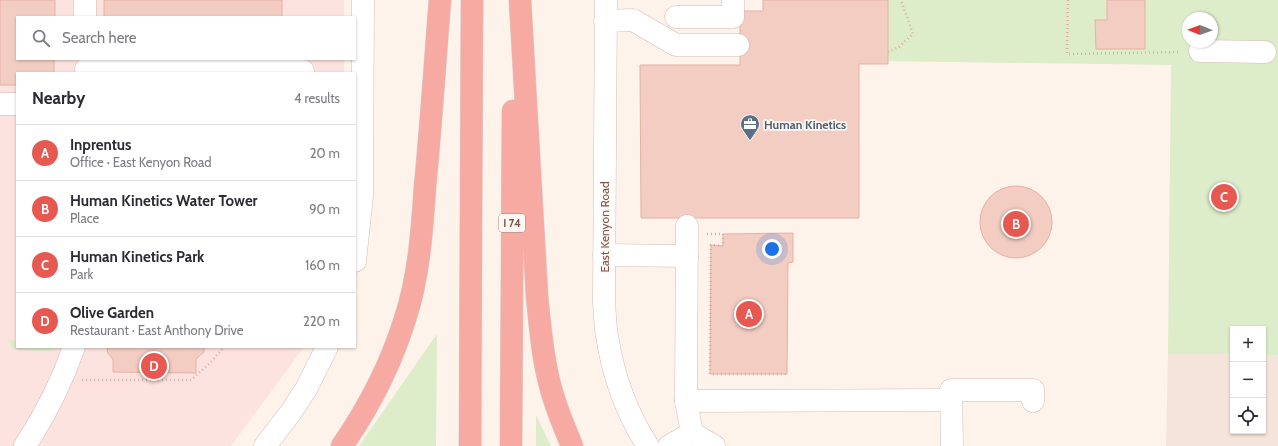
<!DOCTYPE html>
<html lang="en">
<head>
<meta charset="utf-8">
<style>
  :root { --surface:#fff; --page:#f7f7f7; --text:#2b2b33; --muted:#7c7c81; --line:#e1e1e2; --accent:#e75850 }
  body { margin:0; font-family:Cabin,sans-serif; background:var(--page); color:var(--text) }
  .controls { position:absolute; right:12px; bottom:12px; display:grid; overflow:hidden; border-radius:0px; box-shadow:0 1px 3px #0004 }
  .controls button { width:36px; height:36px; display:grid; place-items:center; padding:0; border:0; border-bottom:1px solid var(--line); background:var(--surface); color:var(--text); font:20px sans-serif }
  .compass { position:absolute; left:1182px; top:12px; width:36px; height:36px; border-radius:50%; background:var(--surface); box-shadow:0 1px 3px #0004; rotate:271deg }
  .you { position:absolute; left:772px; top:249px; width:14px; height:14px; margin:-10px; border:3px solid #fff; border-radius:50%; background:#1a73e8; box-shadow:0 0 0 6px #1a73e833 }
  .badge { display:grid; place-items:center; width:26px; height:26px; border-radius:50%; background:var(--accent); color:#fff; font-size:13px; font-weight:700 }
  .pin { position:absolute; translate:-50% -50%; border:2px solid #fff; box-shadow:0 1px 4px #0006 }
  .list { margin:0; padding:0; list-style:none }
  h2 { display:flex; justify-content:space-between; align-items:center; height:52px; margin:0; padding:0 16px; font-size:17px }
  h2 small { font-size:13px; font-weight:400; color:var(--muted) }
  .list li { display:grid; grid-template-columns:26px 1fr auto; gap:12px; align-items:center; box-sizing:border-box; height:56px; padding:0 16px; border-top:1px solid var(--line) }
  .list b { display:block; font-size:15px; white-space:nowrap }
  .list p { margin:0; font-size:13px; white-space:nowrap; color:var(--muted) }
  .list em { font-size:13px; font-style:normal; color:var(--muted) }
  .icon { flex:none; width:22px; height:22px; fill:none; stroke:currentColor; stroke-width:2; stroke-linecap:round; stroke-linejoin:round }
  .map { position:relative; flex:none; width:1278px; height:446px; overflow:hidden }
  .search { position:absolute; background:var(--surface); box-shadow:0 1px 3px #0004; left:16px; top:16px; width:340px; height:44px; display:flex; align-items:center; gap:10px; box-sizing:border-box; padding:0 14px; border-radius:0px; color:var(--muted); font-size:15px }
  .panel { position:absolute; background:var(--surface); box-shadow:0 1px 3px #0004; left:16px; top:72px; width:340px; height:276px; border-radius:0px }
  .map>svg:first-child { display:block }
  .residential { fill:#f5e4d9 }
  .commercial { fill:#fde3df }
  .green { fill:#ddecc9; fill-rule:evenodd }
  .building { fill:#f3cdc2; stroke:#e6b1a2 }
  .lines { fill:none; stroke-linecap:round; stroke-linejoin:round }
  .minor-casing { stroke:#d3bbb3; stroke-width:23 }
  .highway-casing { stroke:#dacfcd; stroke-width:23 }
  .path { stroke:#d9b0a4; stroke-width:2.5; stroke-dasharray:1 3; stroke-linecap:butt }
  .minor { stroke:#fff; stroke-width:22 }
  .highway { stroke:#f7aaa2; stroke-width:22 }
  .labels { text-anchor:middle; dominant-baseline:central; stroke-width:3.5; stroke-linejoin:round; paint-order:stroke }
  .shield { fill:#fff8f2; stroke:#a2867e; stroke-width:1 }
  .shield-label { font-size:11px; font-weight:bold; fill:#7a554d }
  .service-label { font-size:12px; font-weight:bold; fill:#4e5e75; stroke:#fff8f2; text-anchor:start }
  .street-label { font-size:12px; fill:#7a554d; stroke:#fff8f2 }
</style>
</head>
<body>
<div class="map">
<svg width="1278" height="446" viewBox="0 0 1278 446">
  <rect width="100%" height="100%" fill="#fdf3eb"/>
  <polygon class="residential" points="1168,354 1233,354 1233,431 1263,431 1263,355 1278,355 1278,446 1166,446"/>
  <polygon class="commercial" points="0,0 344,0 344,17 17,17 17,59 344,59 344,73 17,73 17,347 304,347 231,446 0,446"/>
  <g class="green">
    <path d="M883,0H1278V355H1263V329H1233V354H1168L1171,65L882,61ZM1188,18H1212V42H1188Z"/>
    <polygon points="437,334 436,446 359,446"/>
    <path d="M9,340L17,341V347H60C46,354 28,350 14,349L10,345Z"/>
    <polygon points="536,415 551,446 536,446"/>
  </g>
  <g class="building">
    <polygon points="0,0 55,0 55,17 17,17 17,59 54,59 54,73 17,73 17,85 0,85"/>
    <rect x="104" y="0" width="178" height="17"/>
    <polygon points="763,0 888,0 888,64 859,64 859,218 641,218 640,65 740,65 740,11 763,11"/>
    <polygon points="1107,0 1145,0 1145,49 1096,49 1095,20 1107,20"/>
    <circle cx="1016" cy="222" r="36"/>
    <polygon points="793,233 793,262 788,263 787,374 710,374 711,245 723,246 723,234"/>
    <polygon points="108,347 204,347 204,352 196,359 196,373 113,372 113,359 107,352"/>
  </g>
  <g class="lines">
    <defs>
      <g id="minor">
        <polyline points="85,0 85,17"/>
        <path d="M606,0L604,302C605,314 605,325 607,336C613,374 627,414 648,446"/>
        <polyline points="676,17 733,17 733,0"/>
        <polyline points="605,21 633,20 676,45 738,45"/>
        <polyline points="1200,51 1265,52"/>
        <polyline points="86,69 303,71"/>
        <polyline points="0,104 17,104"/>
        <polyline points="687,226 686,401 692,433"/>
        <polyline points="604,255 687,256"/>
        <polyline points="355,261 362,196 363,0"/>
        <polyline points="686,401 951,400"/>
        <path d="M25,446C45,415 62,382 74,347"/>
        <polyline points="265,446 291,412 306,389 327,347"/>
        <polyline points="669,446 692,433 714,446"/>
        <polyline points="952,446 951,390 1033,390 1033,401"/>
      </g>
      <g id="highway">
        <path d="M520,0L537,296C540,325 542,355 550,385C555,406 564,426 572,446"/>
        <path d="M342,446C369,407 391,364 405,319C419,277 422,231 425,187C431,125 435,62 440,0"/>
        <polyline points="470,446 472,0"/>
        <polyline points="511,446 513,111"/>
      </g>
    </defs>
    <use href="#minor" class="minor-casing"/>
    <use href="#highway" class="highway-casing"/>
    <g class="path">
      <polyline points="1068,0 1067,54 1180,52"/>
      <polyline points="888,52 899,47 913,34 901,0"/>
      <polyline points="707,234 723,234 723,246 711,245 710,374 787,374"/>
      <polyline points="82,380 191,380 210,363 224,347"/>
    </g>
    <use href="#minor" class="minor"/>
    <use href="#highway" class="highway"/>
  </g>
  <defs>
    <symbol id="office-pin" viewBox="-11 -11 22 30"><path d="M0 17L-7.5 6A9.5 9.5 0 1 1 7.5 6Z" fill="#5c6f8a" stroke="#fff8f2"/><path d="M-6-3h4V-5.5h4V-3h4V5H-6ZM-1-4.5V-3h2v-1.5ZM-6 0V1H6V0Z" fill="#fff"/></symbol>
  </defs>
  <g fill-rule="evenodd">
    <use href="#office-pin" x="739" y="113" width="22" height="30"/>
  </g>
  <g class="labels">
    <rect class="shield" x="499" y="214" width="26" height="18" rx="3"/>
    <g class="shield-label">
      <text x="512" y="223">I 74</text>
    </g>
    <g class="service-label">
      <text x="764" y="124">Human Kinetics</text>
    </g>
    <g class="street-label">
      <text transform="translate(604 227) rotate(-90)">East Kenyon Road</text>
    </g>
  </g>
</svg>
<div class="controls">
<button>+</button>
<button>−</button>
<button><svg class="icon" aria-label="locate" viewBox="0 0 24 24"><circle cx="12" cy="12" r="6"/><path d="M12 2v4M12 18v4M2 12h4M18 12h4"/></svg></button>
</div>
<svg class="compass" viewBox="-18 -18 36 36"><path d="M0-13l5 13h-10z" fill="#e53935"/><path d="M0 13l5-13h-10z" fill="#7c7c81"/></svg>
<div class="you"></div>
<div class="pin badge" style="left:749px;top:314px">A</div>
<div class="pin badge" style="left:1016px;top:224px">B</div>
<div class="pin badge" style="left:1224px;top:197px">C</div>
<div class="pin badge" style="left:154px;top:366px">D</div>
<div class="search"><svg class="icon" aria-label="search" viewBox="0 0 24 24"><circle cx="10" cy="10" r="6"/><path d="M15 15l6 6"/></svg>Search here</div>
<section class="panel">
<h2>Nearby<small>4 results</small></h2>
<ul class="list">
<li><span class="badge">A</span><div><b>Inprentus</b><p>Office · East Kenyon Road</p></div><em>20 m</em></li>
<li><span class="badge">B</span><div><b>Human Kinetics Water Tower</b><p>Place</p></div><em>90 m</em></li>
<li><span class="badge">C</span><div><b>Human Kinetics Park</b><p>Park</p></div><em>160 m</em></li>
<li><span class="badge">D</span><div><b>Olive Garden</b><p>Restaurant · East Anthony Drive</p></div><em>220 m</em></li>
</ul>
</section>
</div>
</body>
</html>
